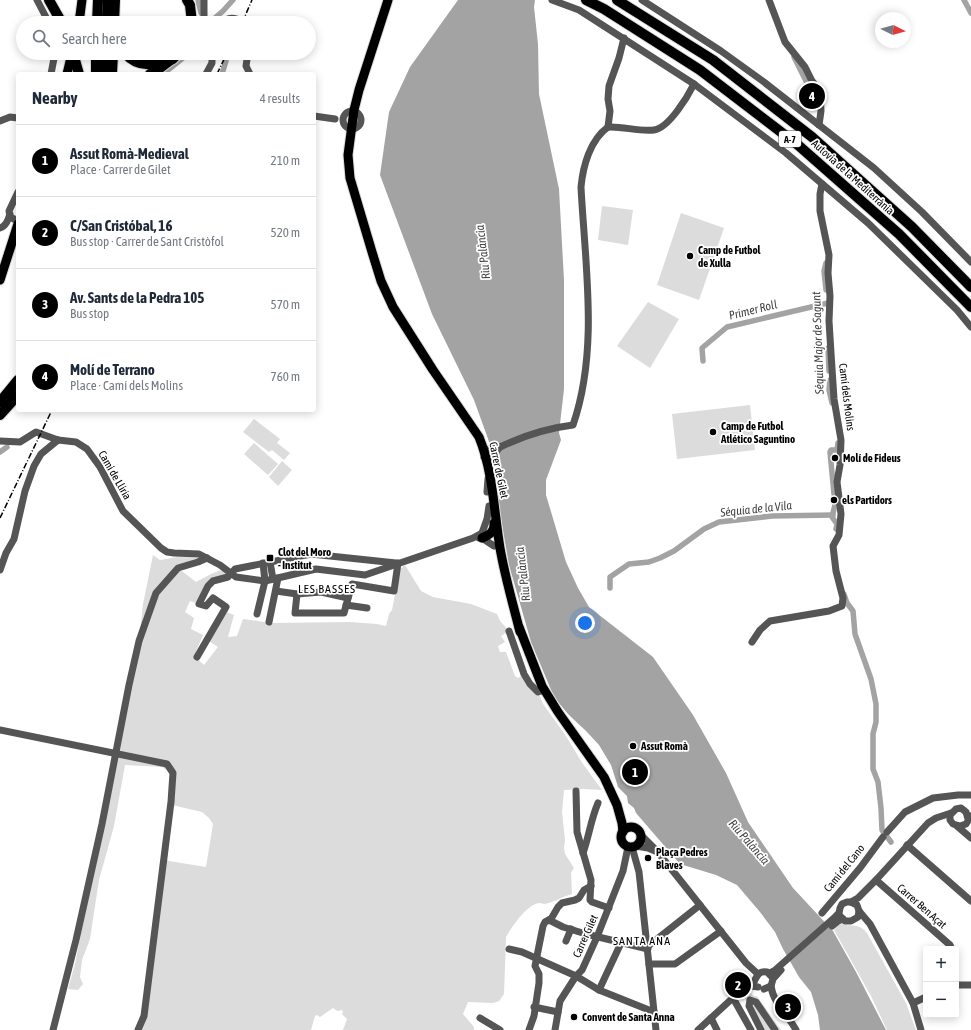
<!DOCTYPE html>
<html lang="en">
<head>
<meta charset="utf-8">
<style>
  :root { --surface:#fff; --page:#f2f2f3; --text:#1f2937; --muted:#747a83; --line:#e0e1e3; --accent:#000 }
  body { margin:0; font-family:"Asap Condensed",sans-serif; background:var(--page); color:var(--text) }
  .controls { position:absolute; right:12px; bottom:12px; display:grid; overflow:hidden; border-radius:4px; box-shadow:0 2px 10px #0003 }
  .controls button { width:36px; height:36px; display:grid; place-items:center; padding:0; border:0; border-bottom:1px solid var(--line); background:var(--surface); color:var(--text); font:20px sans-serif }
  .compass { position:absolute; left:875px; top:12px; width:36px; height:36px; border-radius:50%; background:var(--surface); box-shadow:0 2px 10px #0003; rotate:95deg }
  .you { position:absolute; left:585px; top:623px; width:14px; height:14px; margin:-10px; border:3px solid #fff; border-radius:50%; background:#1a73e8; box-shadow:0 0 0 6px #1a73e833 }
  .badge { display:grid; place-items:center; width:26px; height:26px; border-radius:50%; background:var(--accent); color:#fff; font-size:13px; font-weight:700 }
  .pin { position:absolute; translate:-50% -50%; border:2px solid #fff; box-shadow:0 1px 4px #0006 }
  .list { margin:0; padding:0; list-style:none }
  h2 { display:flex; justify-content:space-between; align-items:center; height:52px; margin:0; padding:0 16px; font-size:17px }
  h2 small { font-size:13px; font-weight:400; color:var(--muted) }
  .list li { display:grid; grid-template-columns:26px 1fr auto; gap:12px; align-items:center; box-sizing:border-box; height:72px; padding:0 16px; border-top:1px solid var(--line) }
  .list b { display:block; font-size:15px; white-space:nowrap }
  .list p { margin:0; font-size:13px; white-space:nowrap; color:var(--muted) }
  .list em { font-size:13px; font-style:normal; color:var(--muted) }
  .icon { flex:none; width:22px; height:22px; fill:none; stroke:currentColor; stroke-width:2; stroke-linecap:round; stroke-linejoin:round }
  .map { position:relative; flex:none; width:971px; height:1030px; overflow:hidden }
  .search { position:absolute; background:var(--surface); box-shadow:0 2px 10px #0003; left:16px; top:16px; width:300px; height:44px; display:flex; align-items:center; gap:10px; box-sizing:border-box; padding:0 14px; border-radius:22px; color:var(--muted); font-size:15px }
  .panel { position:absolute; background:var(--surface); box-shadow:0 2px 10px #0003; left:16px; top:72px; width:300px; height:340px; border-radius:4px }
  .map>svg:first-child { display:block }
  .green { fill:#dcdcdc }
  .water { fill:#a3a3a3 }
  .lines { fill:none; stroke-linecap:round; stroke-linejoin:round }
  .canal { stroke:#a3a3a3; stroke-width:5.5 }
  .minor-tunnel { stroke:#d9d9d9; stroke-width:7; stroke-dasharray:7 3.5; stroke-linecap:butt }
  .major-casing { stroke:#dbdbdb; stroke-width:11 }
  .highway-casing { stroke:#dbdbdb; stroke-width:12 }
  .minor { stroke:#555; stroke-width:7 }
  .major { stroke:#000; stroke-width:9 }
  .highway { stroke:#000; stroke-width:10 }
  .rail { stroke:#000; stroke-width:1.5; stroke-dasharray:6 2 1 2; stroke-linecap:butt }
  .poi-dot { fill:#000; stroke:#fff; stroke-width:1.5 }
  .labels { text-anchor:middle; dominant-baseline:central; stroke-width:3.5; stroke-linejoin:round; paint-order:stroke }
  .shield { fill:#fff; stroke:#4c4c4c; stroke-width:1 }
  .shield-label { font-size:10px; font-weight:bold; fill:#000 }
  .street-label { font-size:11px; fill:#000; stroke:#fff }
  .poi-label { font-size:11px; font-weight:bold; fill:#000; stroke:#fff; text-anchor:start }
  .water-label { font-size:12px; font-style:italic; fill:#444; stroke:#fff }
  .neighbourhood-label { font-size:12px; letter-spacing:1px; fill:#000; stroke:#fff }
</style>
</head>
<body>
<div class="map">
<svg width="971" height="1030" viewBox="0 0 971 1030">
  <rect width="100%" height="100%" fill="#fff"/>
  <g class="green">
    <polygon points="602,206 633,210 628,245 598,240"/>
    <polygon points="681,213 724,228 699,300 657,285"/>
    <polygon points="648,302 679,319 650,368 617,346"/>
    <polygon points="750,405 755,450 677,459 672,414"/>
    <polygon points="254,419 280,439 277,443 290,453 284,460 272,450 269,452 243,432"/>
    <polygon points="254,443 278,464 268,475 244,454"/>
    <polygon points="282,461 292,470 278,486 269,477"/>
    <path d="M153,555L160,560L177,557L207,558L178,568L196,582L213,573L225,569L231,573L213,581L199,604L190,601L185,612L194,618L191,629L203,635L194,656L204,665L218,647L209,641L226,612L234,615L228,637L237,636L243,619L271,623L350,622L377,624L386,626L389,614L392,610L400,569L405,565L421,591L433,597L471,604L497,614L500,621L509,631L501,636L505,642L498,646L500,652H506L515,676L518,678L524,674L538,692L543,704L564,733L583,764L602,790L584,789L564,790L562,812L565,840L564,848L565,854L574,868L571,873L572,894C564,896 552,903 545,904C543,904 541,903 539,903C526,905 512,927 506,937L504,994L499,1001L493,1003L468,1002L463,1014L474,1027V1030H343L347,1019L342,1014L343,1012L342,1010L337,1011L333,1008L320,1017L317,1015L315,1016L311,1030H138L144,1016L164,858L169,861L206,867L213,824L209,818L202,812L172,805V773L162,767L125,765L114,826L99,880L90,939L82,960L80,977L83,984L78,990L68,989L75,964L139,641L143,604Z"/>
    <path d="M840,923C852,928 858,922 867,933L906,1003L916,1030H887L871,996L834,930Z"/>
    <polygon points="749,991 754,996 757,996 781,1030 761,1030 744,996"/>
  </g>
  <polygon class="water" points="458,0 535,0 534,7 538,44 539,94 559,189 564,280 564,389 559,433 561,440 546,480 546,495 566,562 578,588 589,607 653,657 693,715 726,773 748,822 793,888 833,931 856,972 886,1030 820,1030 818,1015 811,992 799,977 783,949 775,932 760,912 737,885 716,875 680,864 636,813 634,808 628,803 627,796 618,787 611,765 599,745 586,731 568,714 554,697 531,642 509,565 499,507 496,461 474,400 432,314 380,175 389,112 410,67"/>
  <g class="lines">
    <g class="canal">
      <polyline points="198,0 201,13"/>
      <polyline points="964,0 971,13"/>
      <polyline points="209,23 223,11 233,0"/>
      <polyline points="794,57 806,81 814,88"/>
      <polyline points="163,74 189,53"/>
      <polyline points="222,74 226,61"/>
      <polyline points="826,263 824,271 826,290"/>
      <polyline points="828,348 829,371"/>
      <polyline points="703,361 702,348 727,327 828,303"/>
      <polyline points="830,380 829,390 832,403"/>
      <polyline points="0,452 7,447"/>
      <polyline points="834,494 830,452 831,450 837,450 838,443"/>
      <polyline points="835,499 835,505 832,517 837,524 836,529"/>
      <polyline points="610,588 610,577 629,564 649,562 660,558 674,551 704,529 719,522 772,516 833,515"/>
      <polyline points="844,594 847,603 853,611 855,634 871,679 876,704 876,722 873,734 873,769 878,782 881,808 882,830 891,842"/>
    </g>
    <polyline class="minor-tunnel" points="237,19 244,23"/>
    <defs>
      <g id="major">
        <path d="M388,0L359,90L354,110L348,155L350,178L372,252L381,281L393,307L433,370L479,437C493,471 494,512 500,548C505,577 513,604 520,632"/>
        <polyline points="79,23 82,0"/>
        <polyline points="67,74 72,53"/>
        <polyline points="0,280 18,224"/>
        <path d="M482,538C489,535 495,532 494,523"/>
        <polyline points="519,627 542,686 558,712 604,777 617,805 622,823 623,832"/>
        <circle cx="631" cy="837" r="10"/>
      </g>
      <g id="highway">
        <polyline points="49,0 62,23"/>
        <polyline points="187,0 190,5 192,23"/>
        <polyline points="586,0 604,9 700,70 798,145 899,234 971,307"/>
        <polyline points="617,0 713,60 812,137 912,227 971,287"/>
        <polyline points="107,17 108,0"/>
        <polyline points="97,23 98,0"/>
        <polyline points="114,23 115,0"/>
        <polyline points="73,53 79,74"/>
        <path d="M125,53C138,69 157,65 173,59"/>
        <polyline points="96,74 96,53"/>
        <polyline points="105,74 106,53"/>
        <polyline points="112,74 113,53"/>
        <polyline points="150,74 160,68 180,53"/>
        <polyline points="0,402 18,380"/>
        <polyline points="0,415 18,395"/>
      </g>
    </defs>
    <use href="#major" class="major-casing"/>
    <use href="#highway" class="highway-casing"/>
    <g class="minor">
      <polyline points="37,0 49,23"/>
      <polyline points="204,0 204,23"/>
      <polyline points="552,0 579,10 694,84 786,153 868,223 957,310 971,327"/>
      <polyline points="642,0 721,51 764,82 874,168 922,212 971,262"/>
      <polyline points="769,0 785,42 805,67 812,81 820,91 821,111 819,125"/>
      <path d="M220,23C226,19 230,17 237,19"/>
      <polyline points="248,53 246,66 250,74"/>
      <polyline points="51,74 55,53"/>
      <polyline points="206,74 212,63 212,57 208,53"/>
      <circle cx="352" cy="120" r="9"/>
      <polyline points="314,116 335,119"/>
      <polyline points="0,121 10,117 18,118"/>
      <polyline points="608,127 610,111 608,99 609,86 619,58 624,38"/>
      <polyline points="18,192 9,211 10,217 18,221"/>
      <path d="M0,228C6,226 8,220 10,214"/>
      <polyline points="0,441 20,442 36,432 58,440 76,442 87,449 100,467 123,511 161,548 167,552 174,553 199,554 220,565 236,577 265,581 316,569 365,575 473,538 482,533 487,519 489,506"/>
      <path d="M500,447C523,436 548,428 573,425C599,350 585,265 581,187C583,166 590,140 608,127C623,126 639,132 654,130C669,128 688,96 694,84"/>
      <polyline points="484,457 485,452 492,447"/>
      <polyline points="487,463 500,447 496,447"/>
      <polyline points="487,492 488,479"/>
      <polyline points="479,538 482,538 494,546"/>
      <polyline points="270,562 273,579"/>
      <polyline points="0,570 6,553 14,539 25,491 34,466 41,454 58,440"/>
      <polyline points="276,591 297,594 321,592 348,598"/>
      <polyline points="297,594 295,613 344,613 352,584 394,591 398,563"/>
      <polyline points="346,605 367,608"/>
      <polyline points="257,614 265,581 263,563"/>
      <polyline points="269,622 278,578"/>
      <polyline points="509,631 524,674 530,684 538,692 544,690"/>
      <polyline points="752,642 760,630 770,621 829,611 842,606 843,598 836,571 833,546 839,535 841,514 837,482 840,465 841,440 834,399 831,353 829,321 830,296 828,273 829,255 820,211 820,194 822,184"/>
      <polyline points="197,657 226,607 213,598 206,606 199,604 208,586 213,581 228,577 235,569 311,554 396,563"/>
      <polyline points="0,730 167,764 173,773 171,802 144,1016 138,1030"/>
      <polyline points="576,791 577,832 591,880 590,900 592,902 609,908"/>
      <polyline points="968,819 966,812 961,808 956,809 950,815 950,820 953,824 960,826 966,824 971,816"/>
      <polyline points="957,826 971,838"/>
      <polyline points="887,832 905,812 933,798 958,795 971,795"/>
      <polyline points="641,835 657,851 746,963 758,974"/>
      <polyline points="907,845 971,901"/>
      <polyline points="636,846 648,848 655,851"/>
      <polyline points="632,847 639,872 656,1030"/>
      <path d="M583,853C589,836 591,819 598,803"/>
      <polyline points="876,880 950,945 952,949"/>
      <polyline points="851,902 858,898 876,880 928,823 936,818 951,813"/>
      <polyline points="822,913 860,868 883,837"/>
      <polyline points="840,916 845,921 851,921 858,917 859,911"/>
      <polyline points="549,920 563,927 586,934 648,949"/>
      <polyline points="832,926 838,921 843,919"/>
      <polyline points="566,941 571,929"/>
      <polyline points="647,947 700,905"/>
      <polyline points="509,949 522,952 576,976 599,990 654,1012"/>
      <polyline points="649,964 675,964 721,931"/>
      <polyline points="770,973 774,971 835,917 839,913 840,908 842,904 847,902 851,902 857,905 859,911 870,924 913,1003 921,1030"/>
      <polyline points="956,985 971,985"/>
      <path d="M752,986C756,979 757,970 767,972L772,977"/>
      <path d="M771,986C773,1003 788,1015 796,1030"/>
      <polyline points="764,989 771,986 773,979 781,970"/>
      <polyline points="599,990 621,943"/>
      <polyline points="733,998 751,1030"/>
      <polyline points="913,1003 926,997"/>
      <polyline points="534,1007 558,1012"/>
      <polyline points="480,1018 500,1030"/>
      <polyline points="711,1018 717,1030"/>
      <polyline points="53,1030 76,940 102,824 129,685 139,641 156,593 178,568 198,562 207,558"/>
      <polyline points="529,1030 534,1016 539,983 539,974 535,966 543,926 545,922 551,919 558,907 562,903 575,900 579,898 584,890 591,886"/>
      <polyline points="555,1030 560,1001 576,976 582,970 597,937 623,871 628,847"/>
      <polyline points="698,1030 736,995 752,986 758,987"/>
      <polyline points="761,1030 749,1006 750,1000 756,1002 775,1030"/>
    </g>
    <use href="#major" class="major"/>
    <use href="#highway" class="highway"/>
    <g class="rail">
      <polyline points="242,23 252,0"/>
      <polyline points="217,74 227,53"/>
      <polyline points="0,518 52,410"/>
    </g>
  </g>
  <g class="poi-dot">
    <circle cx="690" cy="256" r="4"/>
    <circle cx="713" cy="432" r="4"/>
    <circle cx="835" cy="458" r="4"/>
    <circle cx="834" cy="500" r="4"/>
    <rect x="266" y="554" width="8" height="8" rx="2"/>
    <circle cx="633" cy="746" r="4"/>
    <circle cx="648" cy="858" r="4"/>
    <circle cx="574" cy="1017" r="4"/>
  </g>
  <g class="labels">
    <rect class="shield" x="779" y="131" width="22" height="16" rx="3"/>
    <g class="shield-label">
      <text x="790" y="139">A-7</text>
    </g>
    <g class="street-label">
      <text transform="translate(853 177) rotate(42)">Autovia de la Mediterrània</text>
      <text transform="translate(847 397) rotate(83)">Camí dels Molins</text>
      <text transform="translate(499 470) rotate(78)">Carrer de Gilet</text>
      <text transform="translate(115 475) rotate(60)">Camí de Llíria</text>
      <text transform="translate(844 868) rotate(-51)">Camí del Cano</text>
      <text transform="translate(922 906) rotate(41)">Carrer Ben Açat</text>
      <text transform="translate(585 936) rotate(-66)">Carrer Gilet</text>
    </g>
    <g class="poi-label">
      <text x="698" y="250">Camp de Futbol<tspan x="698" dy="13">de Xulla</tspan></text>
      <text x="721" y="426">Camp de Futbol<tspan x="721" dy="13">Atlético Saguntino</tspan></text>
      <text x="843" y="458">Molí de Fideus</text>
      <text x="842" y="500">els Partidors</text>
      <text x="278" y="552">Clot del Moro<tspan x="278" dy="13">- Institut</tspan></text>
      <text x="641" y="746">Assut Romà</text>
      <text x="656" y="852">Plaça Pedres<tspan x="656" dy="13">Blaves</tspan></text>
      <text x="582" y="1017">Convent de Santa Anna</text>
    </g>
    <g class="water-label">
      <text transform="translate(483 252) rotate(-97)">Riu Palància</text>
      <text transform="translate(753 310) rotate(-14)">Primer Roll</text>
      <text transform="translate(818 343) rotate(-92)">Séquia Major de Sagunt</text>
      <text transform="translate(756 509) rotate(-6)">Séquia de la Vila</text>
      <text transform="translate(523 574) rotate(-97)">Riu Palància</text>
      <text transform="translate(749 842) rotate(49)">Riu Palància</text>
    </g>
    <g class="neighbourhood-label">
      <text x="327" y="589">LES BASSES</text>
      <text x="642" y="941">SANTA ANA</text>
    </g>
  </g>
</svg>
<div class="controls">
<button>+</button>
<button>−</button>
</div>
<svg class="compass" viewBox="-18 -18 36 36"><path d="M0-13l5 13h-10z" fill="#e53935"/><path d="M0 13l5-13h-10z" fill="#747a83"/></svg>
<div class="you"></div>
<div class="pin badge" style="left:635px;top:772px">1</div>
<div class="pin badge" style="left:738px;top:985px">2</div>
<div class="pin badge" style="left:788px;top:1007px">3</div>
<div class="pin badge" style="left:812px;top:96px">4</div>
<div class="search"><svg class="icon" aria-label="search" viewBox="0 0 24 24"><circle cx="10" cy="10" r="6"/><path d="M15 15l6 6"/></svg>Search here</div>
<section class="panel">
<h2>Nearby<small>4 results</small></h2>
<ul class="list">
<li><span class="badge">1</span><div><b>Assut Romà-Medieval</b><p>Place · Carrer de Gilet</p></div><em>210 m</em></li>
<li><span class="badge">2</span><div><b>C/San Cristóbal, 16</b><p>Bus stop · Carrer de Sant Cristòfol</p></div><em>520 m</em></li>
<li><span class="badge">3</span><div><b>Av. Sants de la Pedra 105</b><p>Bus stop</p></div><em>570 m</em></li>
<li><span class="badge">4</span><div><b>Molí de Terrano</b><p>Place · Camí dels Molins</p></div><em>760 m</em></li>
</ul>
</section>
</div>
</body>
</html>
